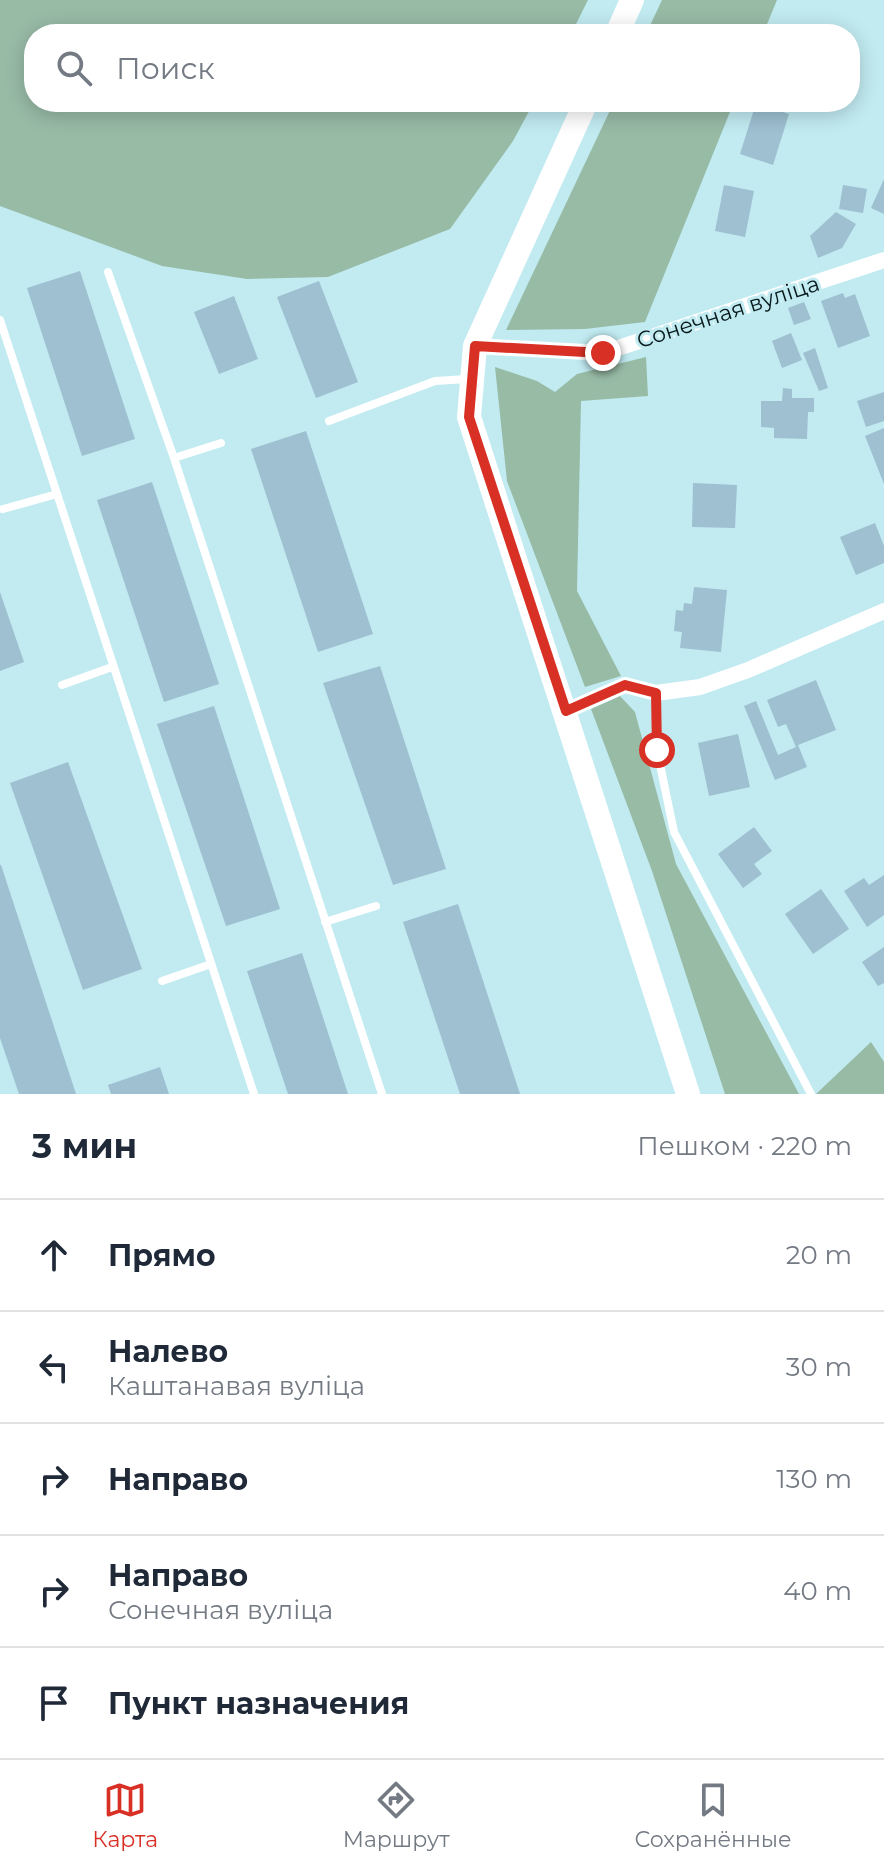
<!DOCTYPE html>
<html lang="ru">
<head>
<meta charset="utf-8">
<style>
  :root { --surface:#fff; --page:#f6f6f7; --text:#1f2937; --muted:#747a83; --line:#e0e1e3; --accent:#d93025 }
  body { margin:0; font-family:Montserrat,sans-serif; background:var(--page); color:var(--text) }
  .stop { position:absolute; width:24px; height:24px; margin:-18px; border:6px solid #d93025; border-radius:50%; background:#fff }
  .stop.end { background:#d93025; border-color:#fff; box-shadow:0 2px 8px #0008 }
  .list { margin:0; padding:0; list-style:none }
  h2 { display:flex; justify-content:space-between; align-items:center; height:104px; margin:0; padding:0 32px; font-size:34px }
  h2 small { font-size:26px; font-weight:400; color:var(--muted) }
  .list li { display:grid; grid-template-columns:52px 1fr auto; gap:24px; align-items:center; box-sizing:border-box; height:112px; padding:0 32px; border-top:2px solid var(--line) }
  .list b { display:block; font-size:30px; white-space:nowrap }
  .list p { margin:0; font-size:26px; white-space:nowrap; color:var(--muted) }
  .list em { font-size:26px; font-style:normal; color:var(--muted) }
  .icon { flex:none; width:44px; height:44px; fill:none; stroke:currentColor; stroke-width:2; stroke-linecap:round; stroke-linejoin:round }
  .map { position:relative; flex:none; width:884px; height:1094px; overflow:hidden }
  .search { position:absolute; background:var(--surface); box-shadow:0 4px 20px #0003; left:24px; right:24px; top:24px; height:88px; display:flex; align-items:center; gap:20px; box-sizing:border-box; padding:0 28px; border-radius:32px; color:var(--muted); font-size:30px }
  .sheet { height:664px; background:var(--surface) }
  nav { display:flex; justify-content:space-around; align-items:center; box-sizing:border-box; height:112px; border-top:2px solid var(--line); background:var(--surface); font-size:22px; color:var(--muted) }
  nav a { display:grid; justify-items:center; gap:4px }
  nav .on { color:var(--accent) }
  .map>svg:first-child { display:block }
  .green { fill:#98bba6 }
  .building { fill:#9ec0d1 }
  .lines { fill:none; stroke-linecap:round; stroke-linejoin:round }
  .service { stroke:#fff; stroke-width:8 }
  .minor { stroke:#fff; stroke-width:16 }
  .secondary { stroke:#fff; stroke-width:24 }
  .route { stroke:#d93025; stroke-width:10 }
  .labels { text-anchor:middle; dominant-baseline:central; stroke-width:6; stroke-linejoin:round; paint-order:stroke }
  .street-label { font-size:22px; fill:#08181a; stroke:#c1ebf1 }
</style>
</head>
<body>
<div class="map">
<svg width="884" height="1094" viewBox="0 0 884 1094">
  <rect width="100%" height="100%" fill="#c1ebf1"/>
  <g class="green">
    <polygon points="0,0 588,0 571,34 34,34 34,102 534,102 513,141 450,229 328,277 247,279 162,266 0,206"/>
    <polygon points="662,0 777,0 763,34 646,34"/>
    <polygon points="614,102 734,102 645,322 585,329 506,330"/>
    <polygon points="646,357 648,396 581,401 577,591 621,676 585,687 507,481 495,367 537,381 555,392 577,374"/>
    <polygon points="620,696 635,712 676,864 799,1094 725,1094 652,871 591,709"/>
    <polygon points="871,1042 884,1062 884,1094 816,1094"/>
  </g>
  <g class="building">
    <polygon points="756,103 789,114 773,165 740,154"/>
    <polygon points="884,179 884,214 871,208"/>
    <polygon points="724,185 754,191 745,237 715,231"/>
    <polygon points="843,185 867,189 863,213 839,209"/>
    <polygon points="836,212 856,224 842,248 818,258 810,236"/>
    <polygon points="80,271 135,439 82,456 27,288"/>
    <polygon points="319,281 358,382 316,398 277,297"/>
    <polygon points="843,293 845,298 855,294 870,336 838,348 821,301"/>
    <polygon points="234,296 258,359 219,374 194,312"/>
    <polygon points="804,302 811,319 794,325 788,308"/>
    <polygon points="791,333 802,360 782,368 772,341"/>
    <polygon points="815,348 828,388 819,391 803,353"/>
    <polygon points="783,388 792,389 792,398 814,398 814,412 808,412 807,439 774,438 774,428 761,427 761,401 782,401"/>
    <polygon points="884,392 884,421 866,427 857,401"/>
    <polygon points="884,428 884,484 865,436"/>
    <polygon points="306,431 373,634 318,652 251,449"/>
    <polygon points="152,482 219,684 164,702 97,500"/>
    <polygon points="693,483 737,485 735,528 692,527"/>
    <polygon points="875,523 884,546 884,563 856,575 840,537"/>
    <polygon points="694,587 727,590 721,652 680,648 682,632 674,631 676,610 683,611 684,603 692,604"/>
    <polygon points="0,592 24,662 0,671"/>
    <polygon points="380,666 446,869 393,885 323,683"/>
    <polygon points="816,680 836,730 798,745 807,767 775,780 744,706 756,701 778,755 796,747 786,724 778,727 767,700"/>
    <polygon points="214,706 280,909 226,926 157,724"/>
    <polygon points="738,734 750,787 709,796 698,743"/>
    <polygon points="68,762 142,969 83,990 10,783"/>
    <polygon points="754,827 772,851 754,864 762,874 743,888 718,854"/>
    <polygon points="0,865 1,865 76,1094 19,1094 0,1038"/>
    <polygon points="884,875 884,915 867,927 844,891 864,878 869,885"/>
    <polygon points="821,889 849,929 813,954 785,914"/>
    <polygon points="458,904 520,1094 460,1094 403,922"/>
    <polygon points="884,947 884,983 878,986 862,962"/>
    <polygon points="302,953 348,1094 288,1094 247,971"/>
    <polygon points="160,1067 169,1094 111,1094 108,1085"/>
  </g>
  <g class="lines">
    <g class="service">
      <polyline points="108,272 174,458 382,1094"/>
      <polyline points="0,320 254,1094"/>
      <polyline points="329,421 435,381 467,379"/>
      <polyline points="174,458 221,443"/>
      <polyline points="3,509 57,494"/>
      <polyline points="62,685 112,667"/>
      <polyline points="656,693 657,750 674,832 811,1094"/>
      <polyline points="325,922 376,906"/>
      <polyline points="162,981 211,964"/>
    </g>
    <g class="minor">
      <polyline points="475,346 603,353 884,260"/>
      <polyline points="566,711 625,685 656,693 700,687 748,670 884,611"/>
    </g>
    <g class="secondary">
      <polyline points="617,34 632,0"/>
      <polyline points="586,102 475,346 469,417 688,1094"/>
    </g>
  </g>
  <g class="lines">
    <polyline class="route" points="603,353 475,346 469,417 566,711 625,685 656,693 657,750"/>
  </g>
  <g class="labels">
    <g class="street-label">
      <text transform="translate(728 312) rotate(-18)">Сонечная вуліца</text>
    </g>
  </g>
</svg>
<div class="stop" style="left:657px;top:750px"></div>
<div class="stop end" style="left:603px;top:353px"></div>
<div class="search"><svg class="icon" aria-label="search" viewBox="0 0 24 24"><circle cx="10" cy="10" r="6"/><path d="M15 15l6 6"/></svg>Поиск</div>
</div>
<section class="sheet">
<h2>3 мин<small>Пешком · 220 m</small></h2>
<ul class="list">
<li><svg class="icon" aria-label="ahead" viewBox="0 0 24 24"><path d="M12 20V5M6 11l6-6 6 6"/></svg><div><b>Прямо</b></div><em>20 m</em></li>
<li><svg class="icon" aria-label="left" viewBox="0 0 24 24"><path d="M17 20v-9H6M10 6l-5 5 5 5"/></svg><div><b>Налево</b><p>Каштанавая вуліца</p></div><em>30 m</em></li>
<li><svg class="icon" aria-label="right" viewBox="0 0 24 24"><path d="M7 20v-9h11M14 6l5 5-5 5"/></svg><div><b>Направо</b></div><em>130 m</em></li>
<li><svg class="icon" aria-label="right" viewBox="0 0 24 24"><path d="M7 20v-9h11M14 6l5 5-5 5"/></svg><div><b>Направо</b><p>Сонечная вуліца</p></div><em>40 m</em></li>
<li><svg class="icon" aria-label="arrive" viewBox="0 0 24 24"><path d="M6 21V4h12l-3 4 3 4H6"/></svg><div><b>Пункт назначения</b></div></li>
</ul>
</section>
<nav>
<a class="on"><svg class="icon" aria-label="map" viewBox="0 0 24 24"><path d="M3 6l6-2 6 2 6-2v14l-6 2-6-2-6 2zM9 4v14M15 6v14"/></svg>Карта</a>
<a><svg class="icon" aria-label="directions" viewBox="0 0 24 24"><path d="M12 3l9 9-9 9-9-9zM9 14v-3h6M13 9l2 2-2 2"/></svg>Маршрут</a>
<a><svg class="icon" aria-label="saved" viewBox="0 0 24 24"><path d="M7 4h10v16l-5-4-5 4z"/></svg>Сохранённые</a>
</nav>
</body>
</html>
